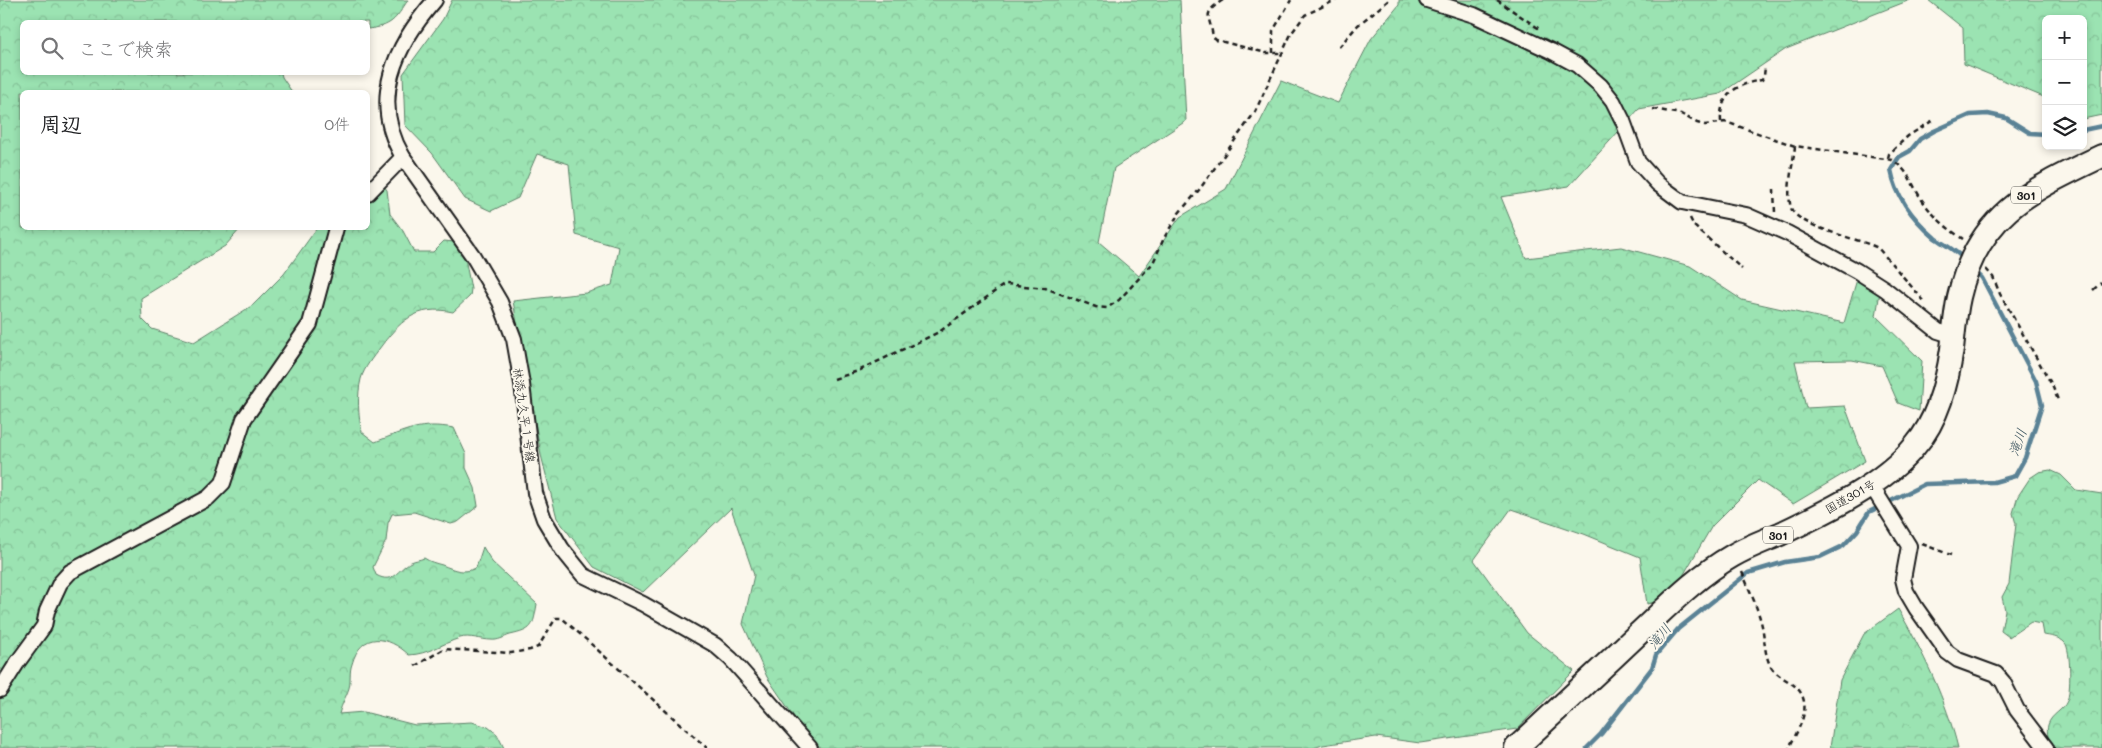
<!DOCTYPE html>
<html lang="ja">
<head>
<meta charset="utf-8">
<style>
  :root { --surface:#fff; --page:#f6f6f6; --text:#202124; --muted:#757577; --line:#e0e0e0 }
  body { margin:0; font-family:Mali,"Klee One",sans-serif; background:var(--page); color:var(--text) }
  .controls { position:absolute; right:15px; top:15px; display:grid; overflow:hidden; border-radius:8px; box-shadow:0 2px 8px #0003 }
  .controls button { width:45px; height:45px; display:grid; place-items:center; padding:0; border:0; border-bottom:1px solid var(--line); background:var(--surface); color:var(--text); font:25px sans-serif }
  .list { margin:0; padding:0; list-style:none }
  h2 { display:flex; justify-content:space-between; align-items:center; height:65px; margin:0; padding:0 20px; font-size:21px }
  h2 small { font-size:16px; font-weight:400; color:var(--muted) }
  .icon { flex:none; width:28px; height:28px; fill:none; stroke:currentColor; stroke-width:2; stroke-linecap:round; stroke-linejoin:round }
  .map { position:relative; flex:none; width:2102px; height:748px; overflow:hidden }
  .search { position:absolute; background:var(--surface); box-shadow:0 2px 8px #0003; left:20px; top:20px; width:350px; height:55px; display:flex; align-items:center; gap:12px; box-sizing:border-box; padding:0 18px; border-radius:8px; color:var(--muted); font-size:19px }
  .panel { position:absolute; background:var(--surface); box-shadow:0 2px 8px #0003; left:20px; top:90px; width:350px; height:140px; border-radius:8px }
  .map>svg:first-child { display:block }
  .forest { fill:url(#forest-crowns); stroke:#5c8067 }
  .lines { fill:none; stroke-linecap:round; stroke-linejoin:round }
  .stream { stroke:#5a8295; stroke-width:4.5 }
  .minor-casing { stroke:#1c1c1c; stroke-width:18 }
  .trunk-casing { stroke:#1c1c1c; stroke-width:26 }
  .path { stroke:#1c1c1c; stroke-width:2.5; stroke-dasharray:5 4; stroke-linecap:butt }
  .minor { stroke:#fbf7ec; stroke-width:14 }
  .trunk { stroke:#fbf7ec; stroke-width:22 }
  .labels { text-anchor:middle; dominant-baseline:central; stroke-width:4; stroke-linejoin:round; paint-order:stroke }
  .shield { fill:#fbf7ec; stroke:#5f5e5a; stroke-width:1 }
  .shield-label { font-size:11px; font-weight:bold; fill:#1c1c1c }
  .street-label { font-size:12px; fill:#1c1c1c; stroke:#fbf7ec }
  .water-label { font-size:14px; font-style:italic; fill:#405862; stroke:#fbf7ec }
</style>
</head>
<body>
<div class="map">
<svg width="2102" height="748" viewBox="0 0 2102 748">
  <defs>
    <pattern id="forest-crowns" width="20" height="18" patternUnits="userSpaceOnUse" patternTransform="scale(1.25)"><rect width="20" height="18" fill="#9be3b2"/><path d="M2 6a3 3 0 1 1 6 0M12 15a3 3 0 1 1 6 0" fill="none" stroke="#85c298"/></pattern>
  </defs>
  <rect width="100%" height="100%" fill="#fbf7ec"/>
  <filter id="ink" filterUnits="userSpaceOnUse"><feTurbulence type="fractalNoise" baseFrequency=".02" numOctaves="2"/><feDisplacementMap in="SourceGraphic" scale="10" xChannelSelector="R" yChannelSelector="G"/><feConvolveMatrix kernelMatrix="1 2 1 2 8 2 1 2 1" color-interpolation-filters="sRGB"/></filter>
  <g filter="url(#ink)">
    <g class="forest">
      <path d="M0,0H408C395,20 392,26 368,29V22H22V72L281,73L282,77L292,92H22V228H241L225,246L141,298L142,319L152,329L194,342L253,305L284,274L317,228H368V180L375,175L387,190L390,214L403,231L414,252H433L444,241L454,242L465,258L471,289L470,296L453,312C416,304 399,322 379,349C373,357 364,368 361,379C357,395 358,416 362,432L375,442C407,430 420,422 454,428L466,454V468L475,488L478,506L458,522L451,524L414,512L392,514L388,523L386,541L373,567L376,575C394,585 397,569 411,562C415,560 420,560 424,558C430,562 435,563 442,565C455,570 463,574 476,568L483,547L492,562L537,604C533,627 533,630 510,635C504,637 498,641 491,640C482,640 469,635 460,638C441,644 429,654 409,655C388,635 361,631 352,664C349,672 351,680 349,688C346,697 342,703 339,714L364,712L415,725L472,722L488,727L497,734L504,748H0Z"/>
      <polygon points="452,0 1180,0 1186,121 1114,168 1099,242 1139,276 1180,217 1226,189 1281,81 1338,103 1371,39 1399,5 1399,0 1910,0 1786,49 1720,94 1639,109 1569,186 1501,197 1526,258 1621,247 1690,266 1742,300 1844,323 1858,276 1880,292 1876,316 1922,361 1919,411 1898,403 1882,366 1852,360 1795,361 1806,408 1845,406 1865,461 1793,504 1758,480 1712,526 1670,598 1647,604 1640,557 1584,534 1511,509 1474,560 1527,633 1574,671 1517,729 1420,743 1376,737 1323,745 1313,748 821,748 805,733 767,677 743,624 754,575 731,508 643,592 594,567 557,518 541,455 513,301 586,293 612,285 619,247 576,235 569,164 537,154 518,198 491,211 465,199 432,153 405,125 403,74 443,19"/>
      <polygon points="1928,0 2102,0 2102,115 2083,119 2083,19 2046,19 2046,98 1964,64 1963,28"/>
      <path d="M2050,470L2061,475L2076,490L2102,494V748H2051C2049,741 2046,732 2048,725C2051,714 2063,711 2067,701C2071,693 2071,649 2065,643C2060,637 2050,636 2043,635L2041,624L2031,622L2009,637L2001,631L2005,610L2002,597L2009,584L2016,524L2013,513L2018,496L2030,478L2039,472Z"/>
      <path d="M1898,609C1922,650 1947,702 1958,748H1830L1840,680L1864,634Z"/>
    </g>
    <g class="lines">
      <g class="stream">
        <polyline points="2083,130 2102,126"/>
        <path d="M1964,259C1955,250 1945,245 1935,238C1914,220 1896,197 1891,170L1899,157L1910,151L1920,139L1934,131L1970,115L1988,114L2006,118L2030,133L2046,134"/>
        <polyline points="1587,748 1601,734 1652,668 1656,655 1678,629 1748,573 1785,562 1820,557 1843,546 1857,531 1869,512 1925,484 1994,482 2015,476 2025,458 2042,405 2036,381 1982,278 1974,270"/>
      </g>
      <defs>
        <g id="minor">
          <path d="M435,0C395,46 369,99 403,157L473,256L500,302L514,339L522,384L535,493L544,519L562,549L583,575L643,604L715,645L731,659L810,748"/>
          <polyline points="1427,0 1474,15 1551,51 1577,65 1601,86 1613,101 1623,121 1638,162 1658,184 1682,202 1746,215 1787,233 1857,271 1885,289 1938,331 1954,336"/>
          <polyline points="368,193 403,157"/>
          <polyline points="1871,485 1909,546 1903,579 1906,591 1916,608 1947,652 1958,660 1996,674 2003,682 2017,710 2046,748"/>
          <polyline points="0,690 17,663 44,626 47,611 60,583 70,572 208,498 223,483 244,419 310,324 336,228"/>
        </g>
        <path id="trunk" d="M1516,748C1557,710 1598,672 1638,634C1668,606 1697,576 1732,556C1747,547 1764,541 1780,534C1826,512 1883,485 1915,446C1938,420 1947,383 1952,349C1954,332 1955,314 1959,297C1978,213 2031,190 2102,156"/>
      </defs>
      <use href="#minor" class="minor-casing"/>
      <use href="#trunk" class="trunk-casing"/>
      <g class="path">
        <path d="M1223,0C1201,14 1210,16 1213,37L1216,40L1266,53H1282"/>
        <polyline points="1497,0 1541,30"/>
        <polyline points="1339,47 1358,25 1389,0"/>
        <polyline points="1273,53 1273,31 1291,0"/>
        <path d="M1653,109L1681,114L1697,123L1705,125L1726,122L1795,146L1892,160C1912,173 1911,186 1925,204C1934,217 1949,230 1963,239"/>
        <path d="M1721,122C1719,94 1737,84 1762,80L1764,76L1765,67"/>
        <path d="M1795,146C1793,165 1786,190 1791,208C1797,227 1861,239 1878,248L1925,302"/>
        <polyline points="1888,158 1889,154 1908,136 1935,119"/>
        <polyline points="1774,189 1775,213"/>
        <polyline points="1690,218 1694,226 1742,269"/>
        <polyline points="1986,269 1993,277 2000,294 2052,385 2058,400"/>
        <polyline points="2093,290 2102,282"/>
        <polyline points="834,379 858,371 939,332 1005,284 1045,288 1096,307 1107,308 1119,300 1153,263 1164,238 1179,213 1199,190 1255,112 1291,34 1305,15 1336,0"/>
        <polyline points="1922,544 1951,555"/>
        <path d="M1742,572C1749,589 1758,608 1762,626C1765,640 1764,654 1771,667C1780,681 1801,682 1804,702C1807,717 1795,735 1789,748"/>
        <polyline points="415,666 444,649 511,653 530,650 538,647 556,618 562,618 707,748"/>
      </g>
      <use href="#minor" class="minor"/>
      <use href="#trunk" class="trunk"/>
    </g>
  </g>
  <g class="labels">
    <g class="shield">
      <rect x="2011" y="186.5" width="30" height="17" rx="4"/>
      <rect x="1763" y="526.5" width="30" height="17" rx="4"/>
    </g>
    <g class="shield-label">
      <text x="2026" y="195">301</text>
      <text x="1778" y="535">301</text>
    </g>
    <g class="street-label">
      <text transform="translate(525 415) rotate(82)">林添九久平１号線</text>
      <text transform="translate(1850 496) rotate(-30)">国道301号</text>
    </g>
    <g class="water-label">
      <text transform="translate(2017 442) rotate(-70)">滝川</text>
      <text transform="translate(1659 636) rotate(-51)">滝川</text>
    </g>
  </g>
</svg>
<div class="controls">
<button>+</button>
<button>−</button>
<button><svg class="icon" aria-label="layers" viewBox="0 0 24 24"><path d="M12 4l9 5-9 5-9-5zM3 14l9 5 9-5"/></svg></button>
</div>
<div class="search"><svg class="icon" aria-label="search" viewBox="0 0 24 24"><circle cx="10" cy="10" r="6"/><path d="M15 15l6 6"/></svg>ここで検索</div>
<section class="panel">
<h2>周辺<small>0件</small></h2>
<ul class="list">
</ul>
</section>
</div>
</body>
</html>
